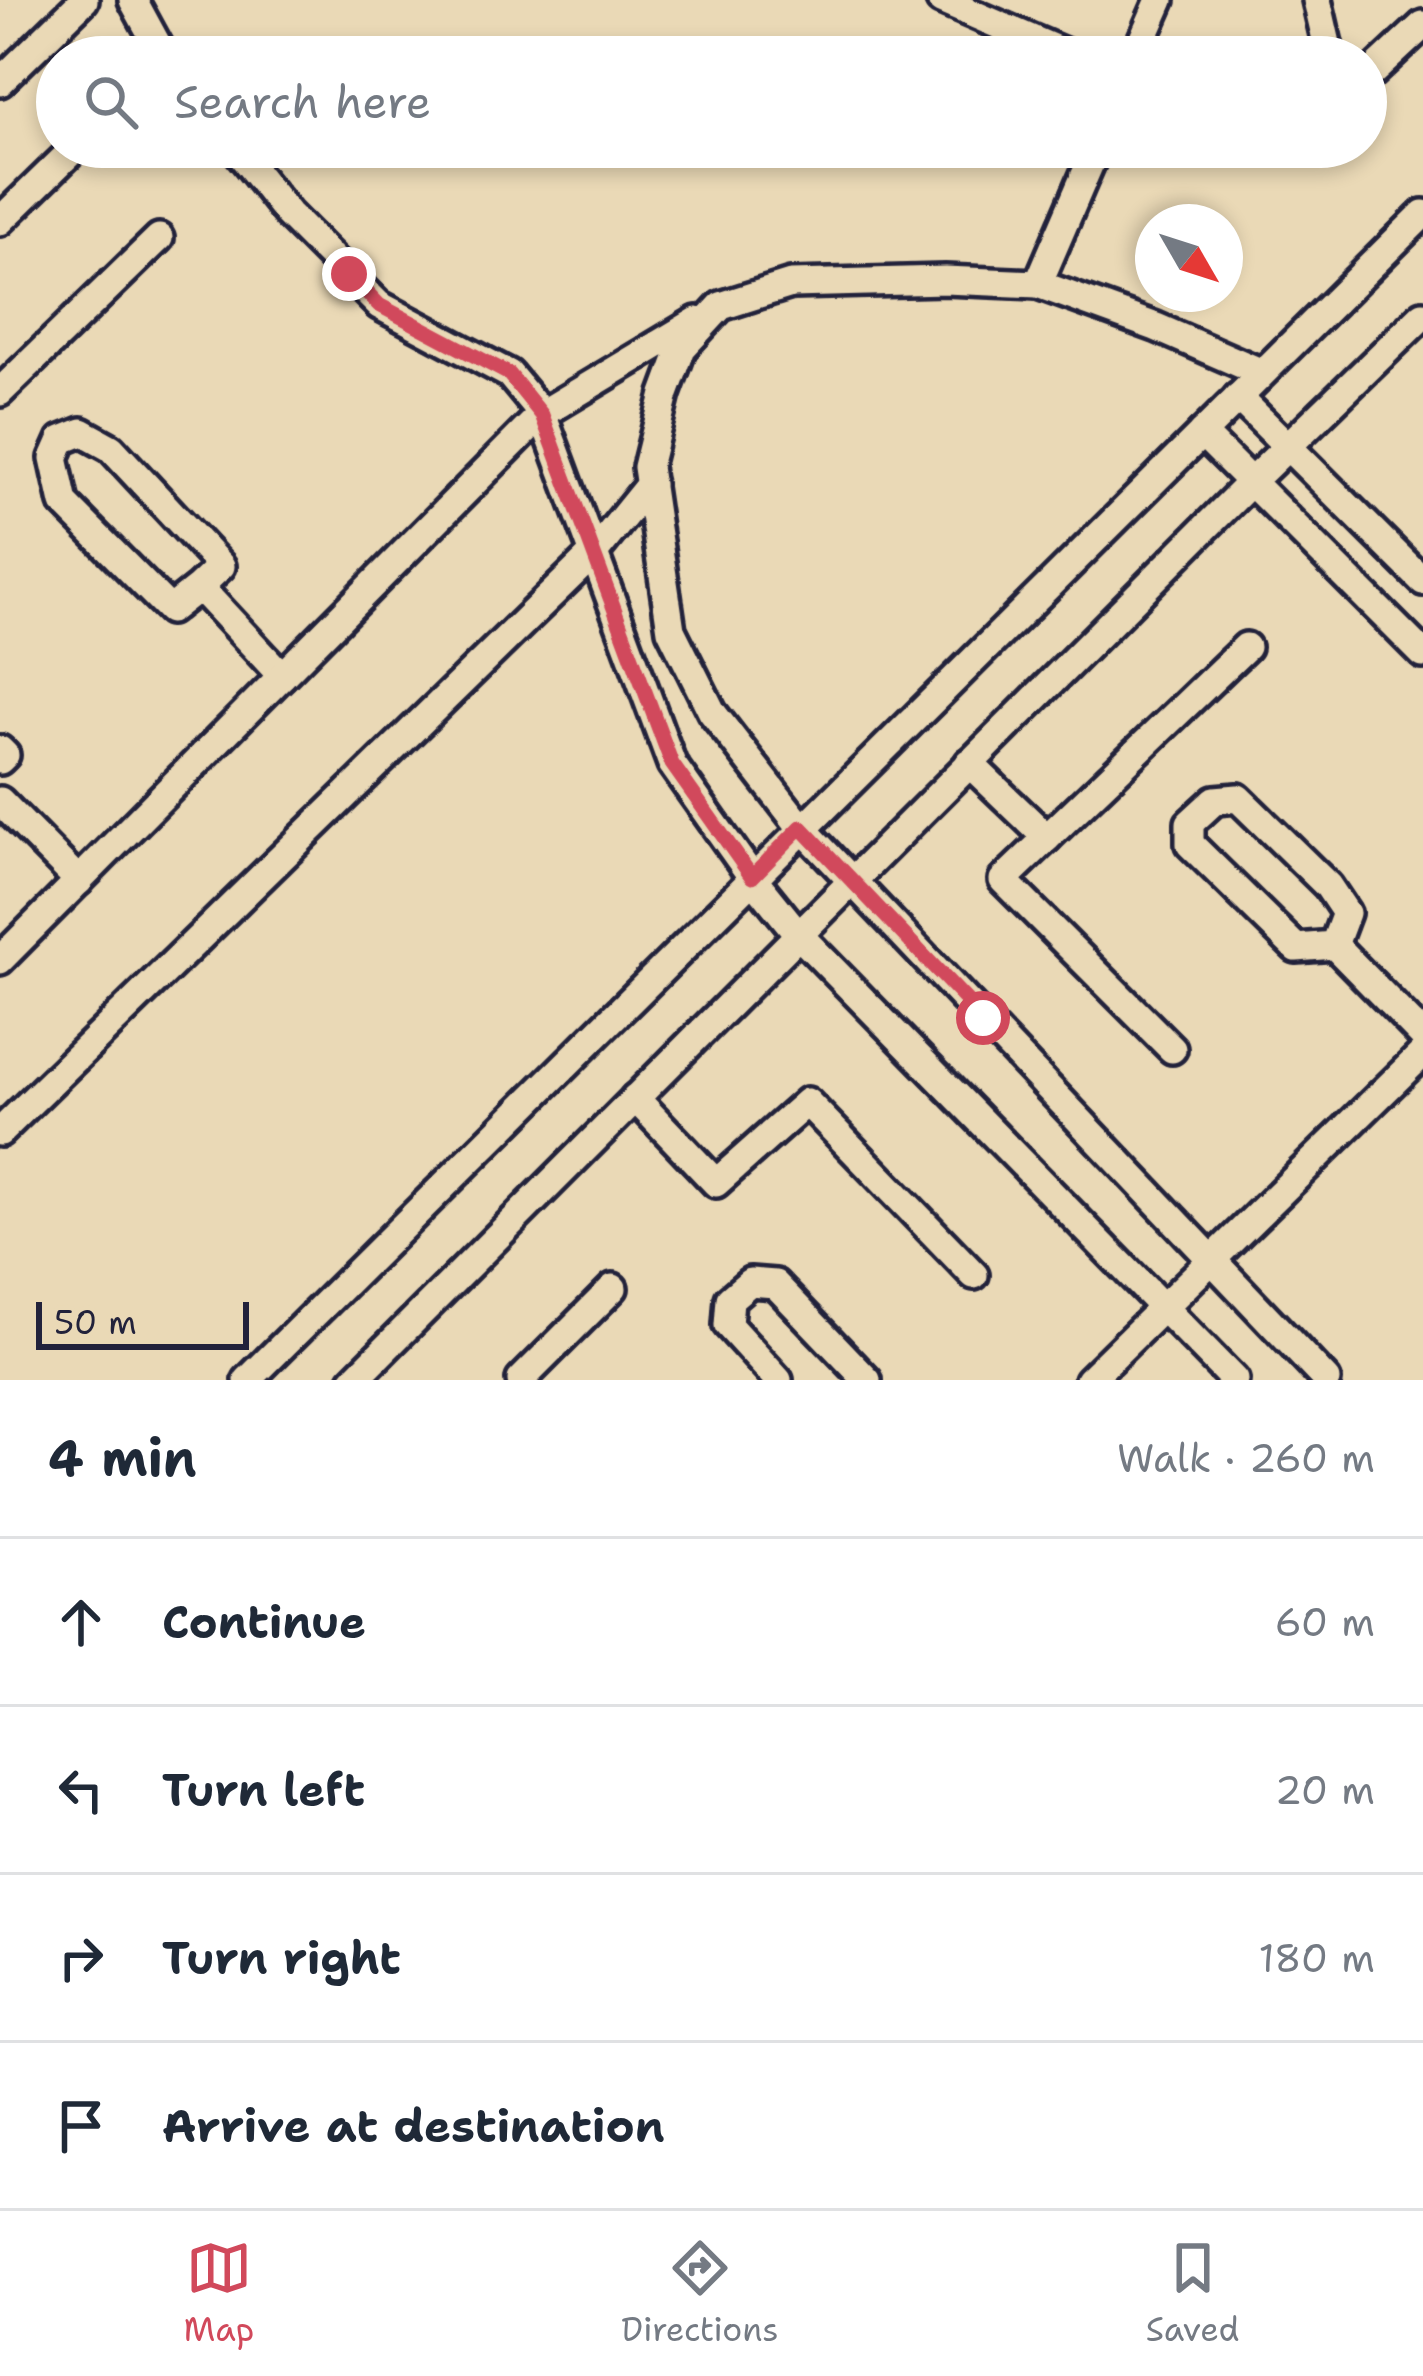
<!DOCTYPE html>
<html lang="en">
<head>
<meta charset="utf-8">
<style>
  :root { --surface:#fff; --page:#f6f6f7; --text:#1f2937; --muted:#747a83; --line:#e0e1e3; --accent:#d1495b }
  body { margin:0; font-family:"Shantell Sans",sans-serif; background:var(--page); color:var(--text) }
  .compass { position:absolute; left:1135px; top:204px; width:108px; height:108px; border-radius:50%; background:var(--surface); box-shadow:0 6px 18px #0003; rotate:129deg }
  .scale { position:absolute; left:36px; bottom:30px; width:213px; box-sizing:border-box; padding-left:12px; border:6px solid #22223b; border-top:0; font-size:33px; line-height:42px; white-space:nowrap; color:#22223b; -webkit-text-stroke:9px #ead9b6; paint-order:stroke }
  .stop { position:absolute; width:36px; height:36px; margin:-27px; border:9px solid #d1495b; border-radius:50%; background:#fff }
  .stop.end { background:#d1495b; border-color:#fff; box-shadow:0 3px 12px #0008 }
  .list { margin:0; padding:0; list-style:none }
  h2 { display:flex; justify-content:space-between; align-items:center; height:156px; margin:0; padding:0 48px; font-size:51px }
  h2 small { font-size:39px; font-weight:400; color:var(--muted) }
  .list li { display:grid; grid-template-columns:78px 1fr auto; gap:36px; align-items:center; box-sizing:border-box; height:168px; padding:0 48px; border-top:3px solid var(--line) }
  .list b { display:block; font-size:45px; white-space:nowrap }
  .list em { font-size:39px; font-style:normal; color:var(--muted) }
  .icon { flex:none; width:66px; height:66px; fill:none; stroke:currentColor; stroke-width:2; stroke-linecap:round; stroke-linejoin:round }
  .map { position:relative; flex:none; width:1423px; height:1380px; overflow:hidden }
  .search { position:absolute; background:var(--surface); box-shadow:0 6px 18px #0003; left:36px; right:36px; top:36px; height:132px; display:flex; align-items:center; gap:30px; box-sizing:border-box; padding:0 42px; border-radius:66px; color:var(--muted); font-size:45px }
  .sheet { height:828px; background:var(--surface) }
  nav { display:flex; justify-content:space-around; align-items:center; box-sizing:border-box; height:168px; border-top:3px solid var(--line); background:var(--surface); font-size:33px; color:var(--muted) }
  nav a { display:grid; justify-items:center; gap:6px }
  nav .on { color:var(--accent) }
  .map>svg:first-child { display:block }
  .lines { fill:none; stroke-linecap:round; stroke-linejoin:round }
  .street-casing { stroke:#22223b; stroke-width:36 }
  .street { stroke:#ead9b6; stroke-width:27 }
  .route { stroke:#d1495b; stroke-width:15 }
</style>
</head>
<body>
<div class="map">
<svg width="1423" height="1380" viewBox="0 0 1423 1380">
  <rect width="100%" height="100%" fill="#ead9b6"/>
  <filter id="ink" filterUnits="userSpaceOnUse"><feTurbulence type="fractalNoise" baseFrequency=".00833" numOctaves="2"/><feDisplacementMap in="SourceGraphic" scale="24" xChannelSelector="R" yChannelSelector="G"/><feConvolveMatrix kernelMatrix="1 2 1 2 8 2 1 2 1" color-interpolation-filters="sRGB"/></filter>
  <g filter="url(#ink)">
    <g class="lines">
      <defs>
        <g id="street">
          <polyline points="133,0 164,57"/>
          <polyline points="941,0 1073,57"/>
          <polyline points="1317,0 1330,57"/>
          <polyline points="1135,57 1160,0"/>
          <polyline points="1366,78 1423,25"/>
          <polyline points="0,82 84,0"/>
          <polyline points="235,147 288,214 379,305 509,374 542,414 672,764 752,877 798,934 1234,1380"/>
          <polyline points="0,221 76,147"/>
          <polyline points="1038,284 1097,147"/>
          <polyline points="1262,373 1156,327 1038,284 945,280 791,284 721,306 682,348 665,394 647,467 671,630 712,712 801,827 1326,1380"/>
          <polyline points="0,392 159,238"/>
          <polyline points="1238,397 1423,581"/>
          <polyline points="1202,433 1423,654"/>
          <polyline points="199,587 170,610 64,503 54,458 62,440 82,432 111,448 221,566 199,587 282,676"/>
          <polyline points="0,750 5,755 0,760"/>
          <polyline points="969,763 1047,838"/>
          <polygon points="1238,798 1328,886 1346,913 1334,945 1296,948 1190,844 1190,823 1215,800"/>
          <polyline points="0,801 79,881"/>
          <polyline points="1334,945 1423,1036"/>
          <polyline points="0,960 542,414 697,321"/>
          <polyline points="1172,1049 1003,880 1246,647"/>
          <polyline points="635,1098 716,1183 807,1102 974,1275"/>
          <polyline points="0,1132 595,552 650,484"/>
          <polyline points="248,1380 1423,214"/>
          <polyline points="354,1380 1251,482 1423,315"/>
          <polyline points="521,1380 613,1288"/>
          <polyline points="778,1380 728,1325 730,1299 750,1282 775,1284 867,1380"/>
          <polyline points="1089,1380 1423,1053"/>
        </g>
      </defs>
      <use href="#street" class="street-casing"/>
      <use href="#street" class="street"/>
    </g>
  </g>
  <g class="lines" filter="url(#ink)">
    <polyline class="route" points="349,274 379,305 509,374 542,415 672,764 752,877 801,827 983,1018"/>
  </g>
</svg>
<svg class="compass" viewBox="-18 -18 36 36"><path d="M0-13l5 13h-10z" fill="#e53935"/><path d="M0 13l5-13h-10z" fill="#747a83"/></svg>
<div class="scale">50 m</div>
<div class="stop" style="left:983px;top:1018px"></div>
<div class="stop end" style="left:349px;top:274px"></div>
<div class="search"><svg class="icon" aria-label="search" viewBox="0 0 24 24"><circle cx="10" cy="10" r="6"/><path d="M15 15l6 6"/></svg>Search here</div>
</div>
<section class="sheet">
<h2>4 min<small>Walk · 260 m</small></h2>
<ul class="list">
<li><svg class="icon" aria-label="ahead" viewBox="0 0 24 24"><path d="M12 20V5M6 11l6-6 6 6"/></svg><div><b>Continue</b></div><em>60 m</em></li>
<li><svg class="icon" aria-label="left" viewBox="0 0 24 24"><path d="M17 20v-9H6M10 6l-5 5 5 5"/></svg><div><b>Turn left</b></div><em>20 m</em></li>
<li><svg class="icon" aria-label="right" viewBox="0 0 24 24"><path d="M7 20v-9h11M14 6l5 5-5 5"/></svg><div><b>Turn right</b></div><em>180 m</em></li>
<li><svg class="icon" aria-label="arrive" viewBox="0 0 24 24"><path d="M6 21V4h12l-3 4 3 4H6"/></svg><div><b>Arrive at destination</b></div></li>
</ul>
</section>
<nav>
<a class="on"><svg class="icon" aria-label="map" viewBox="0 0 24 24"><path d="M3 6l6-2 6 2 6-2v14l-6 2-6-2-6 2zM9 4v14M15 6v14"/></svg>Map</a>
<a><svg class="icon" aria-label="directions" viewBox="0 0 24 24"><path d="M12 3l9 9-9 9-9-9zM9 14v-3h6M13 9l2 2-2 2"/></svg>Directions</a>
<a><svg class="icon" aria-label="saved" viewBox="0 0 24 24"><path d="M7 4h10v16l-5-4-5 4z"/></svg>Saved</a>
</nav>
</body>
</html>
